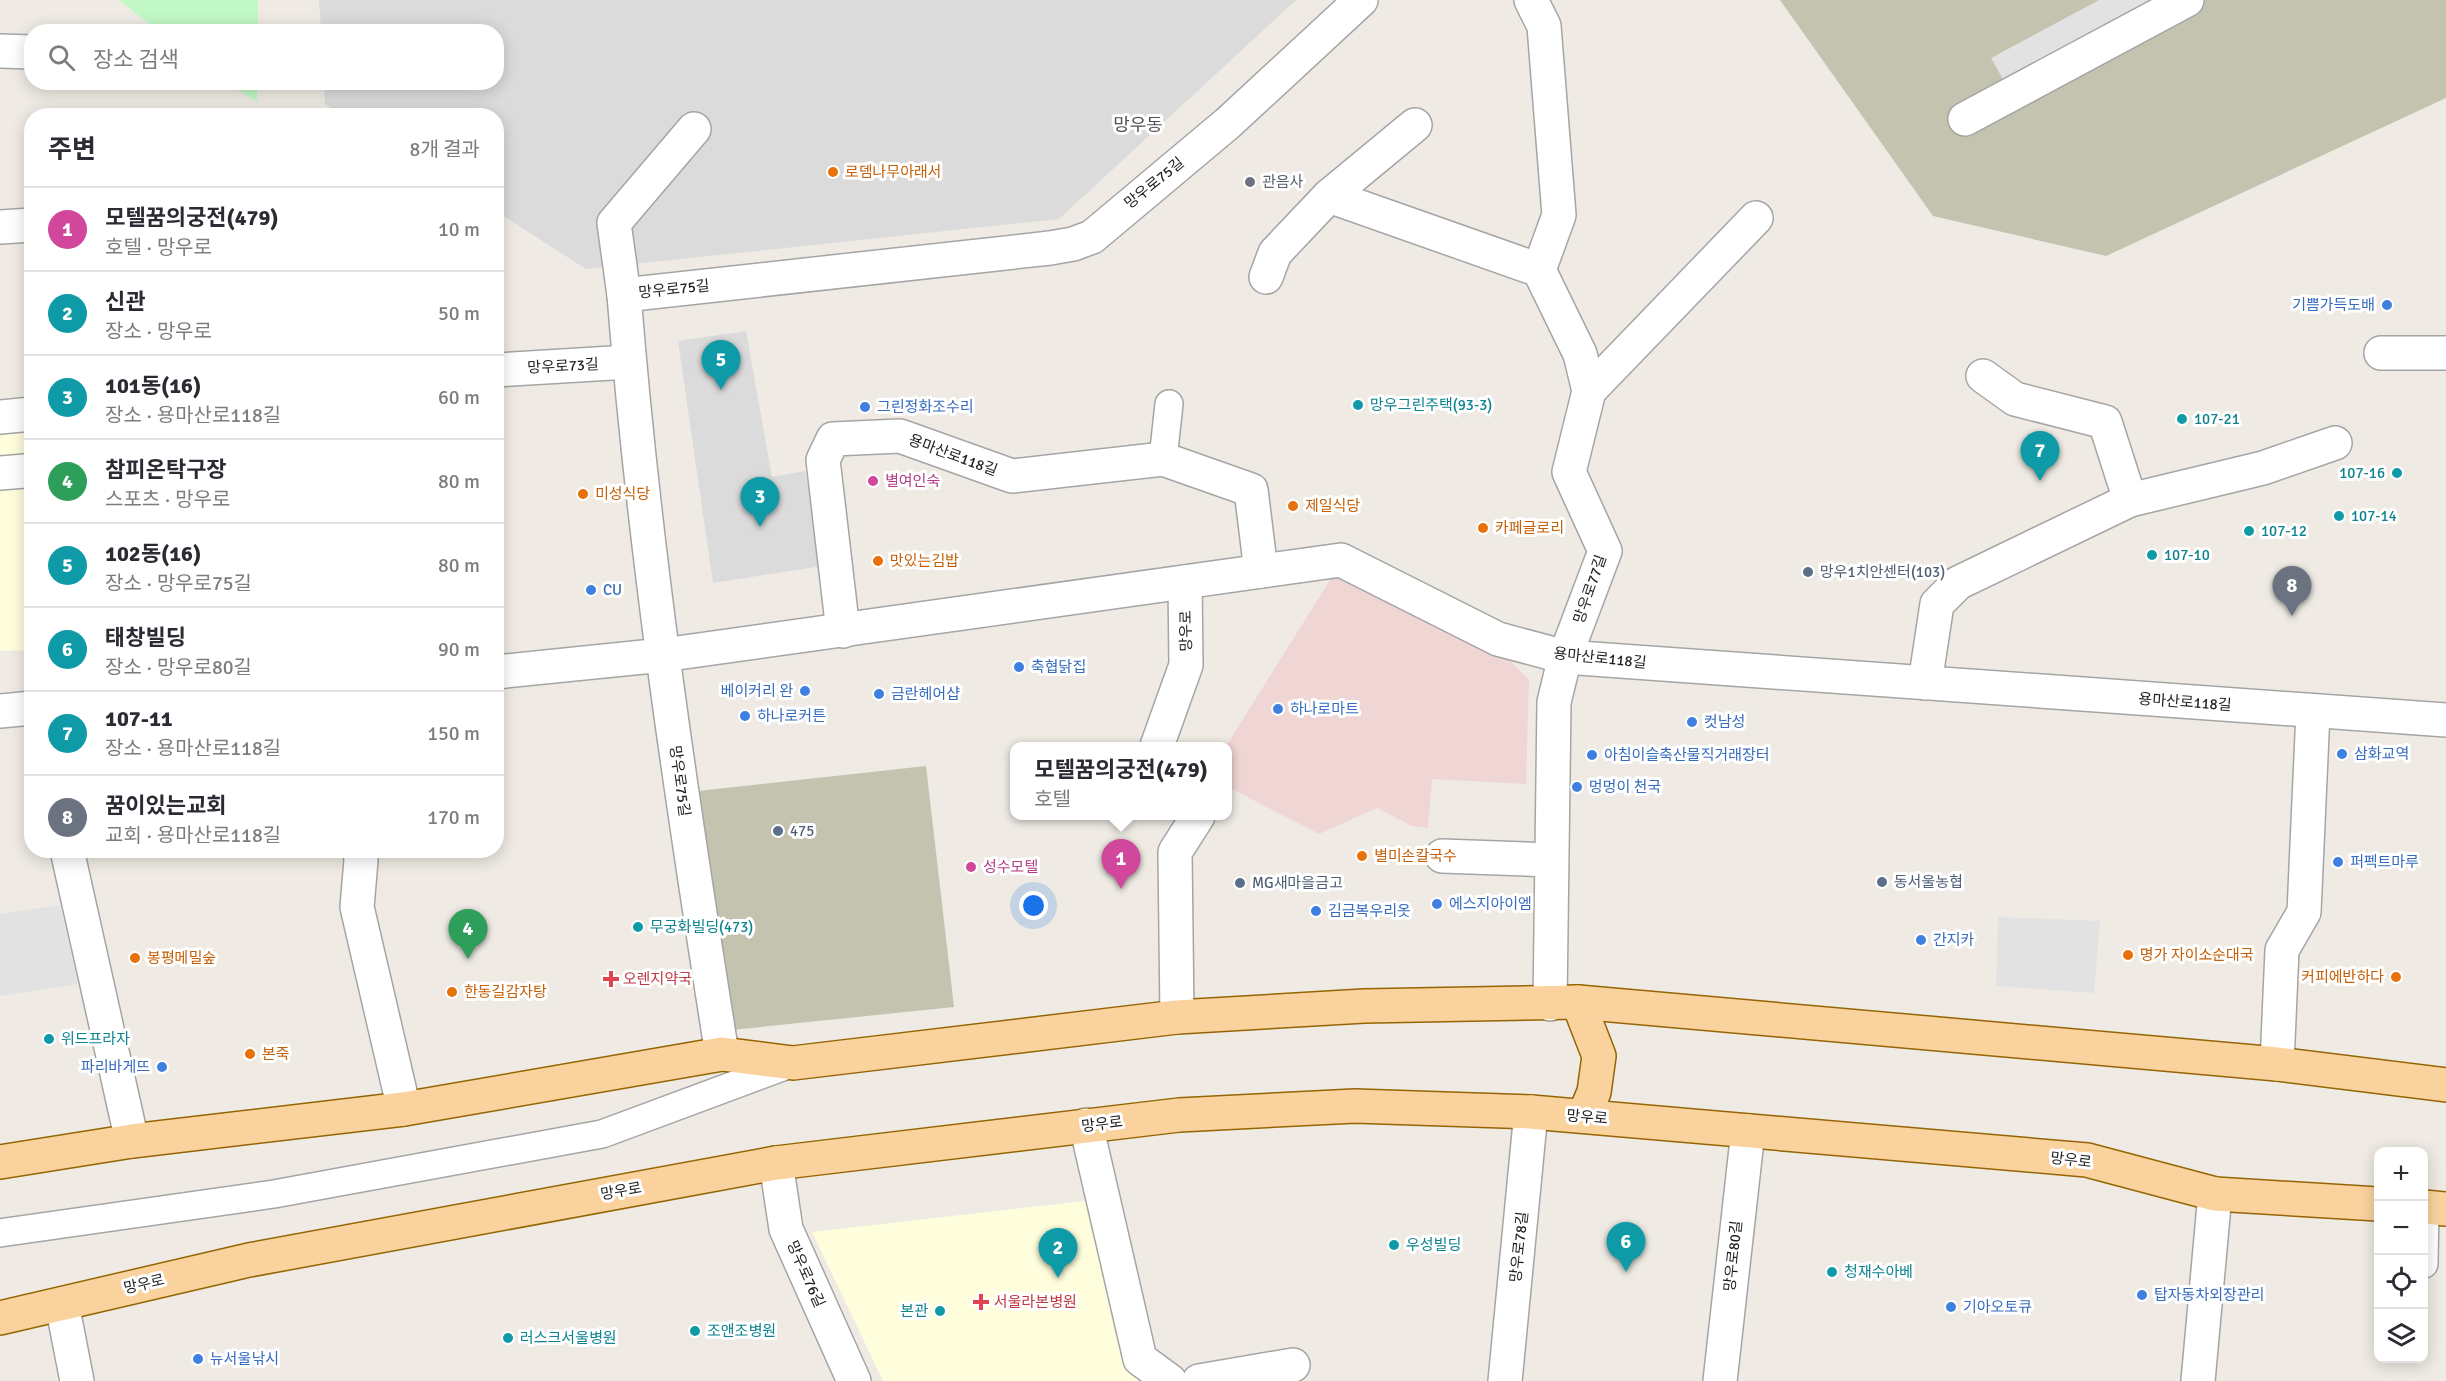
<!DOCTYPE html>
<html lang="ko">
<head>
<meta charset="utf-8">
<style>
  :root { --surface:#fff; --page:#f2f2f3; --text:#2b2b33; --muted:#7c7c81; --line:#e1e1e2; --accent:#c80404 }
  body { margin:0; font-family:Signika,"Noto Sans KR",sans-serif; background:var(--page); color:var(--text) }
  .controls { position:absolute; right:18px; bottom:18px; display:grid; overflow:hidden; border-radius:12px; box-shadow:0 3px 15px #0003 }
  .controls button { width:54px; height:54px; display:grid; place-items:center; padding:0; border:0; border-bottom:2px solid var(--line); background:var(--surface); color:var(--text); font:30px sans-serif }
  .you { position:absolute; left:1034px; top:906px; width:21px; height:21px; margin:-15px; border:4px solid #fff; border-radius:50%; background:#1a73e8; box-shadow:0 0 0 9px #1a73e833 }
  .badge { display:grid; place-items:center; width:39px; height:39px; border-radius:50%; background:var(--accent); color:#fff; font-size:20px; font-weight:700 }
  .pin { position:absolute; translate:-50% -50px; filter:drop-shadow(0 2px 3px #0008) }
  .pin::after { content:''; position:absolute; top:32px; width:21px; height:18px; background:inherit; clip-path:polygon(0 0,100% 0,50% 100%) }
  .popup { position:absolute; left:1010px; top:742px; width:222px; height:78px; box-sizing:border-box; display:grid; place-content:center; border-radius:12px; background:var(--surface); filter:drop-shadow(0 2px 4px #0005); font-size:20px; white-space:nowrap; color:var(--muted) }
  .popup b { font-size:22px; color:var(--text) }
  .popup::after { content:''; position:absolute; left:50%; top:100%; margin-left:-12px; border:12px solid transparent; border-top-color:var(--surface) }
  .list { margin:0; padding:0; list-style:none }
  h2 { display:flex; justify-content:space-between; align-items:center; height:78px; margin:0; padding:0 24px; font-size:26px }
  h2 small { font-size:20px; font-weight:400; color:var(--muted) }
  .list li { display:grid; grid-template-columns:39px 1fr auto; gap:18px; align-items:center; box-sizing:border-box; height:84px; padding:0 24px; border-top:2px solid var(--line) }
  .list b { display:block; font-size:22px; white-space:nowrap }
  .list p { margin:0; font-size:20px; white-space:nowrap; color:var(--muted) }
  .list em { font-size:20px; font-style:normal; color:var(--muted) }
  .icon { flex:none; width:33px; height:33px; fill:none; stroke:currentColor; stroke-width:2; stroke-linecap:round; stroke-linejoin:round }
  .map { position:relative; flex:none; width:2446px; height:1381px; overflow:hidden }
  .search { position:absolute; background:var(--surface); box-shadow:0 3px 15px #0003; left:24px; top:24px; width:480px; height:66px; display:flex; align-items:center; gap:15px; box-sizing:border-box; padding:0 21px; border-radius:24px; color:var(--muted); font-size:22px }
  .panel { position:absolute; background:var(--surface); box-shadow:0 3px 15px #0003; left:24px; top:108px; width:480px; height:750px; border-radius:24px }
  .map>svg:first-child { display:block }
  .residential { fill:#dcdbdb }
  .commercial { fill:#efd5d3 }
  .education { fill:#fefedd }
  .construction { fill:#c3c3b0 }
  .park { fill:#c1f8c6 }
  .parking { fill:#e2e2e2 }
  .lines { fill:none; stroke-linecap:round; stroke-linejoin:round }
  .service-casing { stroke:#a5a5a5; stroke-width:30 }
  .minor-casing { stroke:#a5a5a5; stroke-width:36 }
  .primary-casing { stroke:#956503; stroke-width:36 }
  .service { stroke:#fff; stroke-width:27 }
  .minor { stroke:#fff; stroke-width:33 }
  .primary { stroke:#fad29e; stroke-width:33 }
  .food-dot { fill:#e8710a; stroke:#fff; stroke-width:2 }
  .worship-dot { fill:#6b7280; stroke:#fff; stroke-width:2 }
  .shop-dot { fill:#3f7fe0; stroke:#fff; stroke-width:2 }
  .culture-dot { fill:#0f9aa8; stroke:#fff; stroke-width:2 }
  .hotel-dot { fill:#d1479c; stroke:#fff; stroke-width:2 }
  .service-dot { fill:#5c6f8a; stroke:#fff; stroke-width:2 }
  .health-dot { fill:#e0444e; stroke:#fff; stroke-width:2 }
  .labels { text-anchor:middle; dominant-baseline:central; stroke-width:6; stroke-linejoin:round; paint-order:stroke }
  .food-label { font-size:15px; fill:#c56008; stroke:#fff; text-anchor:start }
  .worship-label { font-size:15px; fill:#5b616d; stroke:#fff; text-anchor:start }
  .street-label { font-size:15px; fill:#1e1e1e; stroke:#fff }
  .shop-label { font-size:15px; fill:#366cbe; stroke:#fff; text-anchor:start }
  .culture-label { font-size:15px; fill:#0d838f; stroke:#fff; text-anchor:start }
  .hotel-label { font-size:15px; fill:#b23c85; stroke:#fff; text-anchor:start }
  .service-label { font-size:15px; fill:#4e5e75; stroke:#fff; text-anchor:start }
  .health-label { font-size:15px; fill:#be3a42; stroke:#fff; text-anchor:start }
  .quarter-label { font-size:18px; fill:#515151; stroke:#fff }
</style>
</head>
<body>
<div class="map">
<svg width="2446" height="1381" viewBox="0 0 2446 1381">
  <rect width="100%" height="100%" fill="#efebe4"/>
  <g class="residential">
    <polygon points="319,0 1296,0 1059,219 586,269 497,212 496,116 343,115 325,104 324,83 496,82 496,32 321,31"/>
    <polygon points="746,331 772,477 805,471 822,566 713,583 678,341"/>
  </g>
  <polygon class="commercial" points="1337,569 1494,645 1529,680 1526,784 1432,779 1428,828 1412,826 1377,808 1319,834 1228,787 1226,746"/>
  <g class="education">
    <polygon points="31,425 31,650 0,651 0,427"/>
    <polygon points="1094,1200 1134,1372 1142,1381 883,1381 812,1232"/>
  </g>
  <g class="construction">
    <polygon points="1780,0 2446,0 2446,98 2106,256 1933,216"/>
    <polygon points="926,766 954,1007 722,1031 698,791"/>
  </g>
  <g class="park">
    <polygon points="119,0 258,0 258,31 158,31"/>
    <polygon points="227,83 257,83 257,102"/>
  </g>
  <g class="parking">
    <polygon points="2099,0 2161,0 2005,83 1991,58"/>
    <polygon points="60,905 78,984 0,996 0,914"/>
    <polygon points="1998,917 2100,921 2094,993 1996,986"/>
  </g>
  <g class="lines">
    <defs>
      <g id="service">
        <polyline points="1163,459 1169,404"/>
        <polyline points="0,1233 274,1194 602,1134 793,1063"/>
        <polyline points="2424,1264 2425,1207"/>
      </g>
      <g id="minor">
        <polyline points="1531,0 1544,26 1559,215 1539,270"/>
        <polyline points="0,51 32,52"/>
        <polyline points="1965,119 2187,0"/>
        <polyline points="1329,196 1539,270 1580,354 1589,391 1569,472 1605,551 1565,657 1554,702 1550,1004"/>
        <polyline points="0,227 32,225"/>
        <polyline points="1266,277 1275,253 1329,196 1415,125"/>
        <polyline points="624,295 614,223 694,129"/>
        <polyline points="2381,353 2446,353"/>
        <polyline points="496,370 629,362"/>
        <polyline points="1983,376 2015,399 2105,422 2130,500"/>
        <polyline points="1589,391 1756,218"/>
        <polyline points="0,417 32,414"/>
        <polyline points="0,473 25,471"/>
        <polyline points="843,631 823,460 833,439 900,436 1012,476 1163,459 1251,490 1261,571"/>
        <polyline points="496,672 663,655 1341,560 1498,639 1565,657 2446,720"/>
        <polyline points="1925,683 1937,604 1958,583 2130,500 2263,468 2335,443"/>
        <polyline points="0,711 32,708"/>
        <polyline points="1157,746 1186,665 1185,582"/>
        <polyline points="67,850 132,1141"/>
        <polyline points="360,850 361,860 357,907 404,1109"/>
        <polyline points="1442,856 1551,860"/>
        <polyline points="1177,1017 1175,852 1198,816"/>
        <path d="M722,1054C682,802 644,549 624,295L1050,248L1073,244L1092,237L1228,123L1361,0"/>
        <polyline points="2277,1064 2282,950 2304,912 2313,712"/>
        <polyline points="1086,1125 1140,1359 1170,1381"/>
        <polyline points="776,1163 786,1229 854,1381"/>
        <polyline points="62,1304 77,1381"/>
        <polyline points="1199,1381 1293,1365"/>
        <polyline points="1505,1381 1531,1112"/>
        <polyline points="1720,1381 1748,1131"/>
        <polyline points="2198,1381 2215,1194"/>
      </g>
      <g id="primary">
        <polyline points="1578,1002 1599,1056 1594,1092 1584,1116"/>
        <polyline points="0,1162 132,1141 404,1109 722,1054 793,1063 1177,1017 1364,1006 1578,1002 2277,1064 2446,1085"/>
        <polyline points="2424,1207 2446,1209"/>
        <polyline points="0,1318 249,1260 776,1163 1179,1115 1355,1106 1531,1112 2087,1160 2215,1194 2378,1204"/>
      </g>
    </defs>
    <use href="#service" class="service-casing"/>
    <use href="#minor" class="minor-casing"/>
    <use href="#primary" class="primary-casing"/>
    <use href="#service" class="service"/>
    <use href="#minor" class="minor"/>
    <use href="#primary" class="primary"/>
  </g>
  <g class="food-dot">
    <circle cx="833" cy="172" r="6"/>
    <circle cx="583" cy="494" r="6"/>
    <circle cx="1293" cy="506" r="6"/>
    <circle cx="1483" cy="528" r="6"/>
    <circle cx="878" cy="561" r="6"/>
    <circle cx="1362" cy="856" r="6"/>
    <circle cx="2128" cy="955" r="6"/>
    <circle cx="135" cy="958" r="6"/>
    <circle cx="2396" cy="977" r="6"/>
    <circle cx="452" cy="992" r="6"/>
    <circle cx="250" cy="1054" r="6"/>
  </g>
  <circle class="worship-dot" cx="1250" cy="182" r="6"/>
  <g class="shop-dot">
    <circle cx="2387" cy="305" r="6"/>
    <circle cx="865" cy="407" r="6"/>
    <circle cx="591" cy="590" r="6"/>
    <circle cx="1019" cy="667" r="6"/>
    <circle cx="805" cy="691" r="6"/>
    <circle cx="879" cy="694" r="6"/>
    <circle cx="1278" cy="709" r="6"/>
    <circle cx="745" cy="716" r="6"/>
    <circle cx="1692" cy="722" r="6"/>
    <circle cx="2342" cy="754" r="6"/>
    <circle cx="1592" cy="755" r="6"/>
    <circle cx="1577" cy="787" r="6"/>
    <circle cx="2338" cy="862" r="6"/>
    <circle cx="1437" cy="904" r="6"/>
    <circle cx="1316" cy="911" r="6"/>
    <circle cx="1921" cy="940" r="6"/>
    <circle cx="162" cy="1067" r="6"/>
    <circle cx="2142" cy="1295" r="6"/>
    <circle cx="1951" cy="1307" r="6"/>
    <circle cx="198" cy="1359" r="6"/>
  </g>
  <g class="culture-dot">
    <circle cx="1358" cy="405" r="6"/>
    <circle cx="2182" cy="419" r="6"/>
    <circle cx="2397" cy="473" r="6"/>
    <circle cx="2339" cy="516" r="6"/>
    <circle cx="2249" cy="531" r="6"/>
    <circle cx="2152" cy="555" r="6"/>
    <circle cx="638" cy="927" r="6"/>
    <circle cx="49" cy="1039" r="6"/>
    <circle cx="1394" cy="1245" r="6"/>
    <circle cx="1832" cy="1272" r="6"/>
    <circle cx="940" cy="1311" r="6"/>
    <circle cx="695" cy="1331" r="6"/>
    <circle cx="508" cy="1338" r="6"/>
  </g>
  <g class="hotel-dot">
    <circle cx="873" cy="481" r="6"/>
    <circle cx="971" cy="867" r="6"/>
  </g>
  <g class="service-dot">
    <circle cx="1808" cy="572" r="6"/>
    <circle cx="778" cy="831" r="6"/>
    <circle cx="1882" cy="882" r="6"/>
    <circle cx="1240" cy="883" r="6"/>
  </g>
  <g class="health-dot">
    <path d="M608 970h6v6h6v6h-6v6h-6v-6h-6v-6h6z"/>
    <path d="M978 1293h6v6h6v6h-6v6h-6v-6h-6v-6h6z"/>
  </g>
  <g class="labels">
    <g class="food-label">
      <text x="845" y="172">로뎀나무아래서</text>
      <text x="595" y="494">미성식당</text>
      <text x="1305" y="506">제일식당</text>
      <text x="1495" y="528">카페글로리</text>
      <text x="890" y="561">맛있는김밥</text>
      <text x="1374" y="856">별미손칼국수</text>
      <text x="2140" y="955">명가 자이소순대국</text>
      <text x="147" y="958">봉평메밀숲</text>
      <text x="2384" y="977" text-anchor="end">커피에반하다</text>
      <text x="464" y="992">한동길감자탕</text>
      <text x="262" y="1054">본죽</text>
    </g>
    <g class="worship-label">
      <text x="1262" y="182">관음사</text>
    </g>
    <g class="street-label">
      <text transform="translate(1154 183) rotate(-39)">망우로75길</text>
      <text transform="translate(674 289) rotate(-6)">망우로75길</text>
      <text transform="translate(563 366) rotate(-3)">망우로73길</text>
      <text transform="translate(953 455) rotate(20)">용마산로118길</text>
      <text transform="translate(1590 589) rotate(-71)">망우로77길</text>
      <text transform="translate(1186 631) rotate(-91)">망우로</text>
      <text transform="translate(1600 658) rotate(6)">용마산로118길</text>
      <text transform="translate(2185 702) rotate(4)">용마산로118길</text>
      <text transform="translate(680 781) rotate(82)">망우로75길</text>
      <text transform="translate(1587 1117) rotate(5)">망우로</text>
      <text transform="translate(1102 1124) rotate(-7)">망우로</text>
      <text transform="translate(2071 1160) rotate(7)">망우로</text>
      <text transform="translate(621 1191) rotate(-10)">망우로</text>
      <text transform="translate(1519 1247) rotate(-84)">망우로78길</text>
      <text transform="translate(1733 1256) rotate(-84)">망우로80길</text>
      <text transform="translate(806 1274) rotate(66)">망우로76길</text>
      <text transform="translate(144 1284) rotate(-13)">망우로</text>
    </g>
    <g class="shop-label">
      <text x="2375" y="305" text-anchor="end">기쁨가득도배</text>
      <text x="877" y="407">그린정화조수리</text>
      <text x="603" y="590">CU</text>
      <text x="1031" y="667">축협닭집</text>
      <text x="793" y="691" text-anchor="end">베이커리 완</text>
      <text x="891" y="694">금란헤어샵</text>
      <text x="1290" y="709">하나로마트</text>
      <text x="757" y="716">하나로커튼</text>
      <text x="1704" y="722">컷남성</text>
      <text x="2354" y="754">삼화교역</text>
      <text x="1604" y="755">아침이슬축산물직거래장터</text>
      <text x="1589" y="787">멍멍이 천국</text>
      <text x="2350" y="862">퍼펙트마루</text>
      <text x="1449" y="904">에스지아이엠</text>
      <text x="1328" y="911">김금복우리옷</text>
      <text x="1933" y="940">간지카</text>
      <text x="150" y="1067" text-anchor="end">파리바게뜨</text>
      <text x="2154" y="1295">탑자동차외장관리</text>
      <text x="1963" y="1307">기아오토큐</text>
      <text x="210" y="1359">뉴서울낚시</text>
    </g>
    <g class="culture-label">
      <text x="1370" y="405">망우그린주택(93-3)</text>
      <text x="2194" y="419">107-21</text>
      <text x="2385" y="473" text-anchor="end">107-16</text>
      <text x="2351" y="516">107-14</text>
      <text x="2261" y="531">107-12</text>
      <text x="2164" y="555">107-10</text>
      <text x="650" y="927">무궁화빌딩(473)</text>
      <text x="61" y="1039">위드프라자</text>
      <text x="1406" y="1245">우성빌딩</text>
      <text x="1844" y="1272">청재수아베</text>
      <text x="928" y="1311" text-anchor="end">본관</text>
      <text x="707" y="1331">조앤조병원</text>
      <text x="520" y="1338">러스크서울병원</text>
    </g>
    <g class="hotel-label">
      <text x="885" y="481">별여인숙</text>
      <text x="983" y="867">성수모텔</text>
    </g>
    <g class="service-label">
      <text x="1820" y="572">망우1치안센터(103)</text>
      <text x="790" y="831">475</text>
      <text x="1894" y="882">동서울농협</text>
      <text x="1252" y="883">MG새마을금고</text>
    </g>
    <g class="health-label">
      <text x="623" y="979">오렌지약국</text>
      <text x="994" y="1302">서울라본병원</text>
    </g>
    <g class="quarter-label">
      <text x="1138" y="125">망우동</text>
    </g>
  </g>
</svg>
<div class="controls">
<button>+</button>
<button>−</button>
<button><svg class="icon" aria-label="locate" viewBox="0 0 24 24"><circle cx="12" cy="12" r="6"/><path d="M12 2v4M12 18v4M2 12h4M18 12h4"/></svg></button>
<button><svg class="icon" aria-label="layers" viewBox="0 0 24 24"><path d="M12 4l9 5-9 5-9-5zM3 14l9 5 9-5"/></svg></button>
</div>
<div class="you"></div>
<div class="pin badge" style="left:1121px;top:889px;background:#d1479c">1</div>
<div class="popup"><b>모텔꿈의궁전(479)</b>호텔</div>
<div class="pin badge" style="left:1058px;top:1278px;background:#0f9aa8">2</div>
<div class="pin badge" style="left:760px;top:527px;background:#0f9aa8">3</div>
<div class="pin badge" style="left:468px;top:959px;background:#2e9e5b">4</div>
<div class="pin badge" style="left:721px;top:390px;background:#0f9aa8">5</div>
<div class="pin badge" style="left:1626px;top:1272px;background:#0f9aa8">6</div>
<div class="pin badge" style="left:2040px;top:481px;background:#0f9aa8">7</div>
<div class="pin badge" style="left:2292px;top:616px;background:#6b7280">8</div>
<div class="search"><svg class="icon" aria-label="search" viewBox="0 0 24 24"><circle cx="10" cy="10" r="6"/><path d="M15 15l6 6"/></svg>장소 검색</div>
<section class="panel">
<h2>주변<small>8개 결과</small></h2>
<ul class="list">
<li><span class="badge" style="background:#d1479c">1</span><div><b>모텔꿈의궁전(479)</b><p>호텔 · 망우로</p></div><em>10 m</em></li>
<li><span class="badge" style="background:#0f9aa8">2</span><div><b>신관</b><p>장소 · 망우로</p></div><em>50 m</em></li>
<li><span class="badge" style="background:#0f9aa8">3</span><div><b>101동(16)</b><p>장소 · 용마산로118길</p></div><em>60 m</em></li>
<li><span class="badge" style="background:#2e9e5b">4</span><div><b>참피온탁구장</b><p>스포츠 · 망우로</p></div><em>80 m</em></li>
<li><span class="badge" style="background:#0f9aa8">5</span><div><b>102동(16)</b><p>장소 · 망우로75길</p></div><em>80 m</em></li>
<li><span class="badge" style="background:#0f9aa8">6</span><div><b>태창빌딩</b><p>장소 · 망우로80길</p></div><em>90 m</em></li>
<li><span class="badge" style="background:#0f9aa8">7</span><div><b>107-11</b><p>장소 · 용마산로118길</p></div><em>150 m</em></li>
<li><span class="badge" style="background:#6b7280">8</span><div><b>꿈이있는교회</b><p>교회 · 용마산로118길</p></div><em>170 m</em></li>
</ul>
</section>
</div>
</body>
</html>
